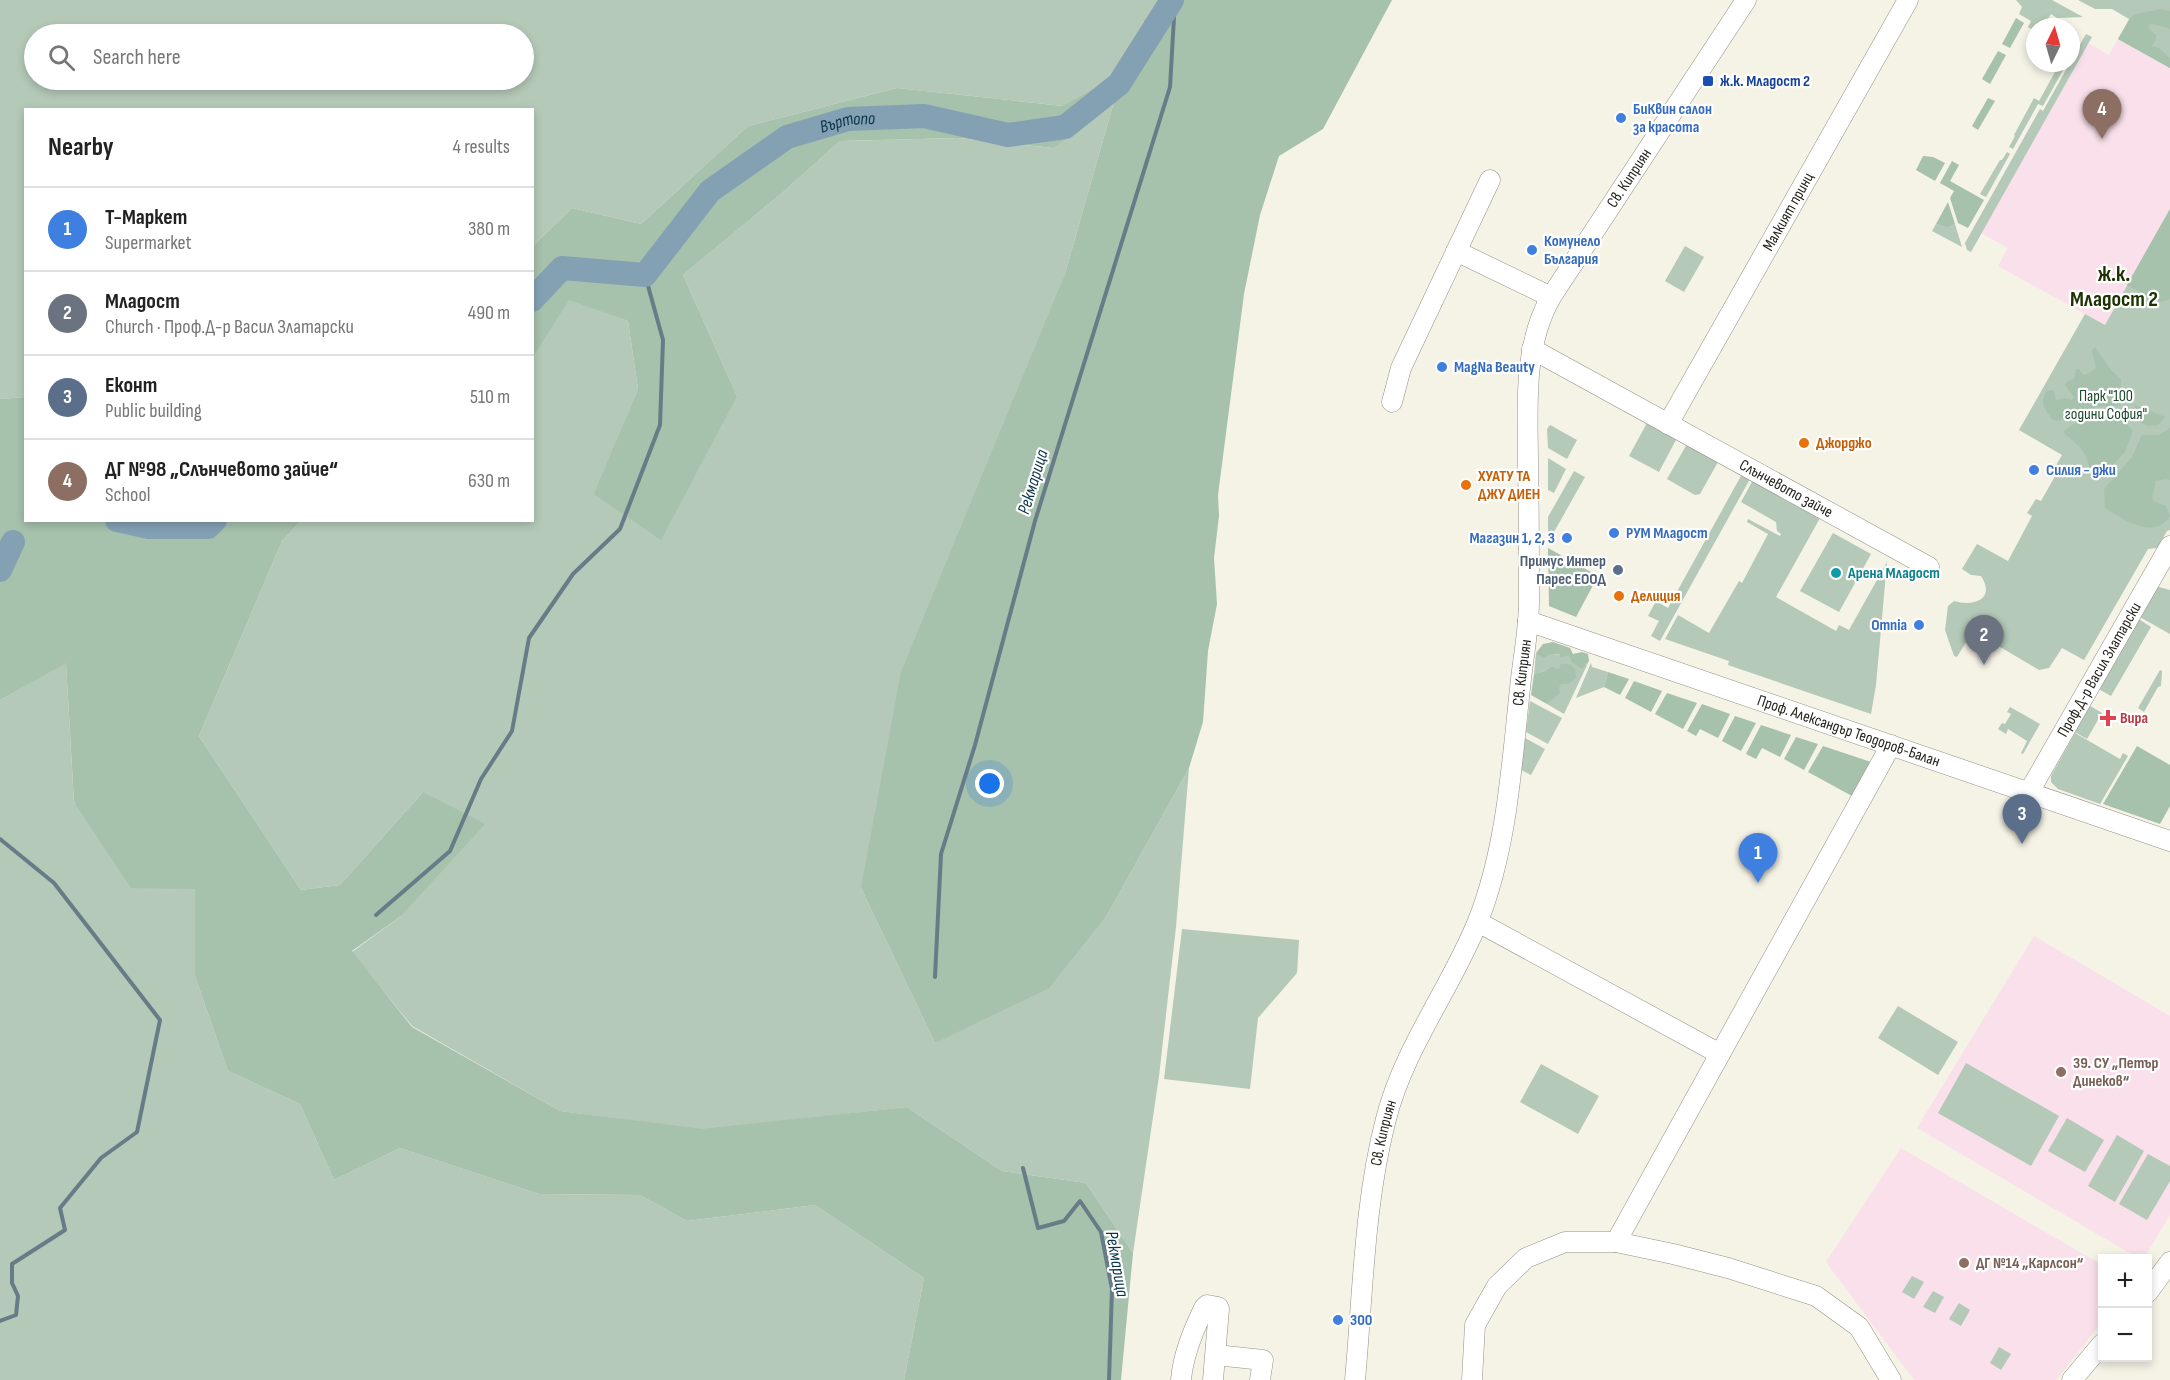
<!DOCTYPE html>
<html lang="en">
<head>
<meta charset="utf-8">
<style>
  :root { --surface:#fff; --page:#f2f2f2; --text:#222; --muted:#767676; --line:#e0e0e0; --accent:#43661d }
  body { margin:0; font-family:"Sofia Sans Condensed",sans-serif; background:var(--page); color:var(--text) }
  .controls { position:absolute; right:18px; bottom:18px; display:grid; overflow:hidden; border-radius:0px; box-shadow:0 3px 9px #0003 }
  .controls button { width:54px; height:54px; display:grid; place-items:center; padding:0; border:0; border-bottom:2px solid var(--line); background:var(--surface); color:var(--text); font:30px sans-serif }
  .compass { position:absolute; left:2026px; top:18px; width:54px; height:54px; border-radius:50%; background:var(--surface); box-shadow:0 3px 9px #0003; rotate:5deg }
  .you { position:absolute; left:990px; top:784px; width:21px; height:21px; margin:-15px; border:4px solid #fff; border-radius:50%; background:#1a73e8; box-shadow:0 0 0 9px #1a73e833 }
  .badge { display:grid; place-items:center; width:39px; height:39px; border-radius:50%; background:var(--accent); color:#fff; font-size:20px; font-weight:700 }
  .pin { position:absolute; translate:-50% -50px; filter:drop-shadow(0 2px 3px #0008) }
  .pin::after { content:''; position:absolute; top:32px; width:21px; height:18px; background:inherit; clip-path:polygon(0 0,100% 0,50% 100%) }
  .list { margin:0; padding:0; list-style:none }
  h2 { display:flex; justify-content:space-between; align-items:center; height:78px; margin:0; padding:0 24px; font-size:26px }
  h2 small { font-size:20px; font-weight:400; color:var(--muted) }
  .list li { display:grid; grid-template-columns:39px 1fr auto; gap:18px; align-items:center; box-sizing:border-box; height:84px; padding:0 24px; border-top:2px solid var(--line) }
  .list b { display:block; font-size:22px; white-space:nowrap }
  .list p { margin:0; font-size:20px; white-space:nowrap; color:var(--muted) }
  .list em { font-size:20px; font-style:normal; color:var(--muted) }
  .icon { flex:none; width:33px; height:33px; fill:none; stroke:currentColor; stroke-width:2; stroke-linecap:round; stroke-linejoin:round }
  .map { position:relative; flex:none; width:2170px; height:1380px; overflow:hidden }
  .search { position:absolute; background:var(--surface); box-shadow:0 3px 9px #0003; left:24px; top:24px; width:510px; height:66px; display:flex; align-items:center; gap:15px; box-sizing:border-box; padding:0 21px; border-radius:33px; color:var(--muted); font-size:22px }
  .panel { position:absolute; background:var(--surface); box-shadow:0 3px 9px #0003; left:24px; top:108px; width:510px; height:414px; border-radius:0px }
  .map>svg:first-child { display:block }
  .education { fill:#f9e0ea }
  .green { fill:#b4c9b8; fill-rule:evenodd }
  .forest { fill:#a6c1ac }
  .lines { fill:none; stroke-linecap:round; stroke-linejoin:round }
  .stream { stroke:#687c87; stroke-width:4 }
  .river { stroke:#84a1b4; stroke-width:24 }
  .minor-casing { stroke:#939186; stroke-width:21 }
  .minor { stroke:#fff; stroke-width:20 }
  .transit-dot { fill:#1a4fb4; stroke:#fff; stroke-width:2 }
  .shop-dot { fill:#3f7fe0; stroke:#fff; stroke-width:2 }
  .food-dot { fill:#e8710a; stroke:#fff; stroke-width:2 }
  .service-dot { fill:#5c6f8a; stroke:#fff; stroke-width:2 }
  .culture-dot { fill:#0f9aa8; stroke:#fff; stroke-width:2 }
  .health-dot { fill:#e0444e; stroke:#fff; stroke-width:2 }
  .education-dot { fill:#8d6e63; stroke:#fff; stroke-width:2 }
  .labels { text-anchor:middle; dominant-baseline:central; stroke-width:4.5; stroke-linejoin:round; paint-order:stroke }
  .transit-label { font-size:16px; font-weight:bold; fill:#164399; stroke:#fff; text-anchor:start }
  .shop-label { font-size:16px; font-weight:bold; fill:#366cbe; stroke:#fff; text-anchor:start }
  .street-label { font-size:16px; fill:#25241f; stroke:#fff }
  .park-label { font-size:16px; fill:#1c492b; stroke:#fff }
  .food-label { font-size:16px; font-weight:bold; fill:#c56008; stroke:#fff; text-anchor:start }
  .service-label { font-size:16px; font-weight:bold; fill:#4e5e75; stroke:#fff; text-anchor:end }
  .culture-label { font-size:16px; font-weight:bold; fill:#0d838f; stroke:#fff; text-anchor:start }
  .health-label { font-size:16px; font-weight:bold; fill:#be3a42; stroke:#fff; text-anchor:start }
  .education-label { font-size:16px; font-weight:bold; fill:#785e54; stroke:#fff; text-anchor:start }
  .water-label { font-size:18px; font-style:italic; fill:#0c344a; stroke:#fff }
  .district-label { font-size:22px; font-weight:bold; fill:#1c3200; stroke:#fff }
</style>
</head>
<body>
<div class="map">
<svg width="2170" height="1380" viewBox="0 0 2170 1380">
  <rect width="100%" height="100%" fill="#f5f2e6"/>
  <g class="education">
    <polygon points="2118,39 2170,68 2170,209 2105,325 1998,266 2008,248 1981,233 2088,43 2109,55"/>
    <polygon points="2034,936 2170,1016 2170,1215 2144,1258 2138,1258 1917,1128"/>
    <polygon points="1901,1148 2102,1265 2102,1322 2056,1380 1914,1380 1826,1262"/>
  </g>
  <g class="green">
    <path d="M0,0H1172L1119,84L1065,274L861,888L935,1043L1107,915L1189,768L1176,927L1159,1076L1133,1253L1086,1183L1002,1171L907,1107L702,1130L560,1111L412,1026L352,952L401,916L423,792L340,885L301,890L199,736L282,541L301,521L532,520L533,358L569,299L628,321L638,389L595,494L737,396L683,275L782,193L840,141L958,138L1053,148L1063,106L897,88L748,126L641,224L572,208L533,246L532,110H26L25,397L0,399ZM34,34H524V80H34Z"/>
    <polygon points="2016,0 2052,0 2083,17 2057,18 2051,14 2043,27 2035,27 2035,32 2028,27 2031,21 2019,14 2022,7"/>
    <polygon points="2078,0 2170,0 2170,68 2118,39 2129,19 2112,9 2095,9"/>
    <polygon points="2086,34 2092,37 1971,252 1967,250 1965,243 2040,109 2043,111"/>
    <polygon points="2060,63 2067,63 2043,106 2038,104 2013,149 2009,147 2015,136 2014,135 2034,98 2039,101"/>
    <polygon points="2007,152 2010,154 1986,197 1980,194 2000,160 2002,160"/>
    <path d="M2170,209V530L2167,531L2157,548L2148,549L2084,660L2062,648L2049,668L2039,670L1973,631L1957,657L1954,656L1945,630L1948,606L1954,601C1974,607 1996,599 1981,576L1971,575L1962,569L1977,544L2008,561L2032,516L2027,513L2036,499L2041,501L2058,471L2054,469L2062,455L2019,430L2085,314L2105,325Z"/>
    <path d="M1936,224C1944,227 1948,229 1955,224L1962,247L1932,231Z"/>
    <polygon points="1685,246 1704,257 1684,292 1665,281"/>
    <polygon points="1647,423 1677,438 1659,472 1629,456"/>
    <polygon points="1550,425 1577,440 1567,459 1548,448 1547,429"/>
    <polygon points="1687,444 1718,462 1700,494 1695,495 1667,479"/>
    <polygon points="1548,458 1566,469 1554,493 1548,490"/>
    <polygon points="1574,471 1585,477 1550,539 1548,538 1548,517"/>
    <polygon points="1742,474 1750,479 1660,641 1651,636 1659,621 1648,616 1656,601 1668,608"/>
    <polygon points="1753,480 1820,518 1776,597 1836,631 1839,625 1849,630 1887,562 1876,685 1871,714 1728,665 1729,661 1665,639 1678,615 1709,633 1739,581 1742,583 1768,534 1747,522 1748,519 1780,536 1781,534 1777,531 1776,522 1741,502"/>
    <polygon points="1833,533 1871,554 1839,612 1800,591"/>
    <polygon points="2155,586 2170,590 2170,634 2138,616"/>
    <polygon points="2137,618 2151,627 2111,696 2097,688"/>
    <path d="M1536,653L1569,655L1586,665L1589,661L1564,714L1547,704C1560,692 1562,687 1559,669L1552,666L1545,671L1534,674Z"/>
    <polygon points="66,662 74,803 195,889 195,976 228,1071 300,1104 334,1180 400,1148 539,1194 640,1195 687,1221 815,1205 924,1278 904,1380 0,1380 0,700"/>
    <polygon points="1591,663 1592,667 1608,672 1604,687 1576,698"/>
    <polygon points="2160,670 2162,671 2161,686 2158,687 2144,712 2138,708"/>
    <polygon points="1530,701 1562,718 1548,744 1526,732"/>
    <polygon points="2087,704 2102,713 2087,739 2073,731"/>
    <polygon points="2010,707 2040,724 2023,754 2021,753 2027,741 2008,729 2006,734 1998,729 2002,723 2005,724 2011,714 2007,712"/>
    <polygon points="2075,733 2120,759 2123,753 2128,756 2100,804 2058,789 2051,782 2051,776"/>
    <polygon points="1525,738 1545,749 1531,775 1521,770"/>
    <polygon points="1182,929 1299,940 1297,973 1258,1018 1250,1089 1164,1079"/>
    <polygon points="1898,1006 1958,1042 1938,1075 1878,1038"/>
    <polygon points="1966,1063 2059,1116 2031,1166 1938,1113"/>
    <polygon points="1541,1064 1599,1096 1578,1134 1520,1102"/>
    <polygon points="2067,1118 2104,1140 2085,1172 2048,1151"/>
    <polygon points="2117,1135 2144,1151 2115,1202 2088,1186"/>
    <polygon points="2148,1154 2170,1166 2170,1181 2147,1220 2119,1204"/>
    <polygon points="1912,1276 1924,1282 1914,1299 1902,1292"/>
    <polygon points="1933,1291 1944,1297 1935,1313 1923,1307"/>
    <polygon points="1959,1303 1970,1310 1961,1326 1949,1319"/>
    <polygon points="1999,1347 2011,1354 2001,1370 1990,1363"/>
  </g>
  <g class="forest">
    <polygon points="1172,0 1392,0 1323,129 1279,156 1260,215 1244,294 1218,495 1219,516 1214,558 1217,604 1208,651 1203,722 1189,768 1107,915 1049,988 935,1043 861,888 901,672 1065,274 1119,84"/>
    <polygon points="2160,9 2170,11 2170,29 2153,24 2149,25 2149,29 2156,35 2156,40 2151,46 2159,48 2170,58 2170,68 2118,39 2133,15"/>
    <polygon points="2016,18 2024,23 2010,48 2002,44"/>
    <polygon points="1998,51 2006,55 1990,84 1982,79"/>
    <polygon points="1113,78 1103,112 1053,148 958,138 840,141 782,193 683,275 737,396 661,540 594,494 638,389 628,321 569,300 533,358 533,246 572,208 641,224 748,126 897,88 1063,106"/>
    <polygon points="1988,98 1995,101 1978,130 1972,126"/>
    <polygon points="1923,156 1933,157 1945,163 1935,181 1916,170"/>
    <polygon points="1952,161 1959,165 1950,181 1984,200 1968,228 1958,223 1950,198 1954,191 1940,183"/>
    <path d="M1948,202L1955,224C1948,229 1944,227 1936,224Z"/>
    <polygon points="2170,209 2170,299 2159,302 2127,285"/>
    <path d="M2095,347L2111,370L2121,379L2120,405L2095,407L2058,421L2053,420C2045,410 2039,402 2047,391L2054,390L2056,400L2065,398L2072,400L2074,397L2065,385L2067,382L2074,379L2076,369H2079L2082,374L2086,375L2096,368L2092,351Z"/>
    <polygon points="25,397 26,520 301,521 282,541 199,736 301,890 340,885 423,792 485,824 401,916 352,951 412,1027 560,1111 702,1129 907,1107 1002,1171 1086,1183 1133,1253 1121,1380 904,1380 924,1278 815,1205 687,1221 640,1195 539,1194 400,1148 334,1180 300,1104 228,1071 195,976 195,889 131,888 74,802 66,663 0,700 0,399"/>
    <path d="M2135,405L2165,417L2158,425L2147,426C2137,422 2133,415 2135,405Z"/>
    <path d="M2102,415L2122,416L2126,424L2133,431L2125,452L2098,480L2091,475C2087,452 2083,449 2065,434L2064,431L2074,424Z"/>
    <path d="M2170,428V480L2165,479L2156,481L2152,498L2153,501L2166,506L2170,516C2155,541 2123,519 2105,508L2104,489L2132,457L2142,435H2159Z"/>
    <polygon points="1548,548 1598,576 1576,617 1549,606"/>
    <polygon points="1553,642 1570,648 1573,654 1582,652 1588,654 1589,661 1582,669 1572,662 1569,655 1561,657 1559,654 1550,654 1543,658 1536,653 1543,644"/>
    <polygon points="1561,664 1570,664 1575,669 1576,678 1568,684 1561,684 1559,689 1560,693 1547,704 1531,695 1534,674 1545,671 1552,666 1559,669"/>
    <polygon points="1608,672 1629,679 1620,695 1604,687"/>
    <polygon points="1634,681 1662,691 1651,712 1625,698"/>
    <polygon points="1667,693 1697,703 1683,729 1655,714"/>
    <polygon points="1702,704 1730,714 1718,738 1700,729 1696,736 1687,731"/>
    <polygon points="1735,716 1756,723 1741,751 1722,741"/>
    <polygon points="1761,725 1791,735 1780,757 1762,748 1756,759 1746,754"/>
    <polygon points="1796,737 1818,744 1804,770 1784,759"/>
    <polygon points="1823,746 1871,762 1852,796 1808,772"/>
    <polygon points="2137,746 2170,765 2170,806 2160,824 2103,804"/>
  </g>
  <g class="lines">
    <g class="stream">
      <polyline points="0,839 54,883 160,1020 137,1132 101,1158 60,1208 65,1230 12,1264 12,1283 18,1296 16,1315 0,1321"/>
      <polyline points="376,915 450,851 481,779 512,731 529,638 573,574 620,529 660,425 663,340 645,275"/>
      <polyline points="935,977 941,854 975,745 1035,521 1170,87 1175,0"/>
      <polyline points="1023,1168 1038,1228 1064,1221 1080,1201 1101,1232 1112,1289 1109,1380"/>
    </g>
    <g class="river">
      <path id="s1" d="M532,300L562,268L645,275L710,191L787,137L848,119L924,116L1008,135L1065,127L1119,84L1172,0"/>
      <polyline points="117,520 149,527 208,527 215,520"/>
      <polyline points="0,570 13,542"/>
    </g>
    <defs>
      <g id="minor">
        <polyline points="1456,251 1551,297"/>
        <path id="s2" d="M1532,349L1929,567"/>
        <polyline points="1392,402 1401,368 1490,180"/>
        <path id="s3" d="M1668,424L1908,0"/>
        <path id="s4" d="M1528,621L2170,841"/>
        <path id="s5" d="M2029,792L2170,546"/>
        <polyline points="1478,922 1720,1054"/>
        <polyline points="1616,1242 1891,745"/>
        <polyline points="2148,1292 2170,1262"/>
        <polyline points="1216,1355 1263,1360 1260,1380"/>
        <path d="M1181,1380C1183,1355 1193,1331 1204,1308L1207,1305L1218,1307L1219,1309L1213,1380"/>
        <path id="s6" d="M1355,1380C1363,1293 1364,1203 1386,1119C1404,1048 1451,988 1478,921C1508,845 1512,759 1521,679C1524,653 1529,627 1529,601C1529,556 1529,511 1528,466C1528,409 1522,348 1551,297L1746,0"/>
        <polyline points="1472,1380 1475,1325 1497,1286 1526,1258 1565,1242 1616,1242 1673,1254 1728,1268 1816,1296 1859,1327 1891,1380"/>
        <polyline points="2072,1380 2102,1344"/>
      </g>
    </defs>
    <use href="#minor" class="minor-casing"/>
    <use href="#minor" class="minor"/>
  </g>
  <rect class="transit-dot" x="1702" y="75" width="12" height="12" rx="3"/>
  <g class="shop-dot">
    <circle cx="1621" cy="118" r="6"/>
    <circle cx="1532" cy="250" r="6"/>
    <circle cx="1442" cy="367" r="6"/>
    <circle cx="2034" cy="470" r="6"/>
    <circle cx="1614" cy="533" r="6"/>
    <circle cx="1567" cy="538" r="6"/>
    <circle cx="1919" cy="625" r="6"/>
    <circle cx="1338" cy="1320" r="6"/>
  </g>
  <g class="food-dot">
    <circle cx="1804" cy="443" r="6"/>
    <circle cx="1466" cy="485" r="6"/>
    <circle cx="1619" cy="596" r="6"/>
  </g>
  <circle class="service-dot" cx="1618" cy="570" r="6"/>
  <circle class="culture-dot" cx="1836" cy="573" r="6"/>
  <path class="health-dot" d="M2105 709h6v6h6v6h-6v6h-6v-6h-6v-6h6z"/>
  <g class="education-dot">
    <circle cx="2061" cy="1072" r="6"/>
    <circle cx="1964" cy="1263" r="6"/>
  </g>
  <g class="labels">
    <g class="transit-label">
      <text x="1720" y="81">ж.к. Младост 2</text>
    </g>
    <g class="shop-label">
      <text x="1633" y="109">БиКвин салон<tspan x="1633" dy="18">за красота</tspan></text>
      <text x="1544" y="241">Комунело<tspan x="1544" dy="18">България</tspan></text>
      <text x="1454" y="367">MagNa Beauty</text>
      <text x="2046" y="470">Силия - джи</text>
      <text x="1626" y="533">РУМ Младост</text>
      <text x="1555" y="538" text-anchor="end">Магазин 1, 2, 3</text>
      <text x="1907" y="625" text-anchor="end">Omnia</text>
      <text x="1350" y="1320">300</text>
    </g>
    <g class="street-label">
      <text stroke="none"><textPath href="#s6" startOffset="1257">Св. Киприян</textPath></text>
      <text stroke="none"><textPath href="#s3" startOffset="244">Малкият принц</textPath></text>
      <text stroke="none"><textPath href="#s2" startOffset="290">Слънчевото зайче</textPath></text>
      <text stroke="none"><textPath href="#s5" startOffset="141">Проф.Д-р Васил Златарски</textPath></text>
      <text stroke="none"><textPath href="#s6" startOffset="735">Св. Киприян</textPath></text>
      <text stroke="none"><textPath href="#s4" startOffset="339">Проф. Александър Теодоров-Балан</textPath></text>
      <text stroke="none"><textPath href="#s6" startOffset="249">Св. Киприян</textPath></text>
    </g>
    <g class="park-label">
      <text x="2106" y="396">Парк "100<tspan x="2106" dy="18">години София"</tspan></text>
    </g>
    <g class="food-label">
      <text x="1816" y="443">Джорджо</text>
      <text x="1478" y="476">ХУАТУ ТА<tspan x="1478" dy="18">ДЖУ ДИЕН</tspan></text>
      <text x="1631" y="596">Делиция</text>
    </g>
    <g class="service-label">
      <text x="1606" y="561">Примус Интер<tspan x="1606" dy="18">Парес ЕООД</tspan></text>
    </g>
    <g class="culture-label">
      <text x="1848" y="573">Арена Младост</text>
    </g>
    <g class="health-label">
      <text x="2120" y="718">Вира</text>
    </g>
    <g class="education-label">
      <text x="2073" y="1063">39. СУ „Петър<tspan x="2073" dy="18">Динеков“</tspan></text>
      <text x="1976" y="1263">ДГ №14 „Карлсон“</text>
    </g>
    <g class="water-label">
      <text stroke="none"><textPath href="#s1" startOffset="390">Въртопо</textPath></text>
      <text transform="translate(1033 482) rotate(-73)">Рекмарица</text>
      <text transform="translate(1117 1264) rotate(80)">Рекмарица</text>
    </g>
    <g class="district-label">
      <text x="2114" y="274">ж.к.<tspan x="2114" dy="25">Младост 2</tspan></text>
    </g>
  </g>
</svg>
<div class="controls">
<button>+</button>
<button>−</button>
</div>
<svg class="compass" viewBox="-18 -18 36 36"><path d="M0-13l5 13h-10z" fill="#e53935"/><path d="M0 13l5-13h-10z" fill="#767676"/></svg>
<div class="you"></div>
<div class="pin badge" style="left:1758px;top:883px;background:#3f7fe0">1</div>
<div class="pin badge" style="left:1984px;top:665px;background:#6b7280">2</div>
<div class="pin badge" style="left:2022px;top:844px;background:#5c6f8a">3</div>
<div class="pin badge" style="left:2102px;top:139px;background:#8d6e63">4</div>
<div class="search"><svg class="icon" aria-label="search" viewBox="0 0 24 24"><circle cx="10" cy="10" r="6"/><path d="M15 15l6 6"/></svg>Search here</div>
<section class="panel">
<h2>Nearby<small>4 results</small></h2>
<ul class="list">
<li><span class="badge" style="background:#3f7fe0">1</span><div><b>Т-Маркет</b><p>Supermarket</p></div><em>380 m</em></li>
<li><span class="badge" style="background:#6b7280">2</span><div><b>Младост</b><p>Church · Проф.Д-р Васил Златарски</p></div><em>490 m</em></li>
<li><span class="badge" style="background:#5c6f8a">3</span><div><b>Еконт</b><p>Public building</p></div><em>510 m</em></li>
<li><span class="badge" style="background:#8d6e63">4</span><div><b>ДГ №98 „Слънчевото зайче“</b><p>School</p></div><em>630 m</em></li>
</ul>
</section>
</div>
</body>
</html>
